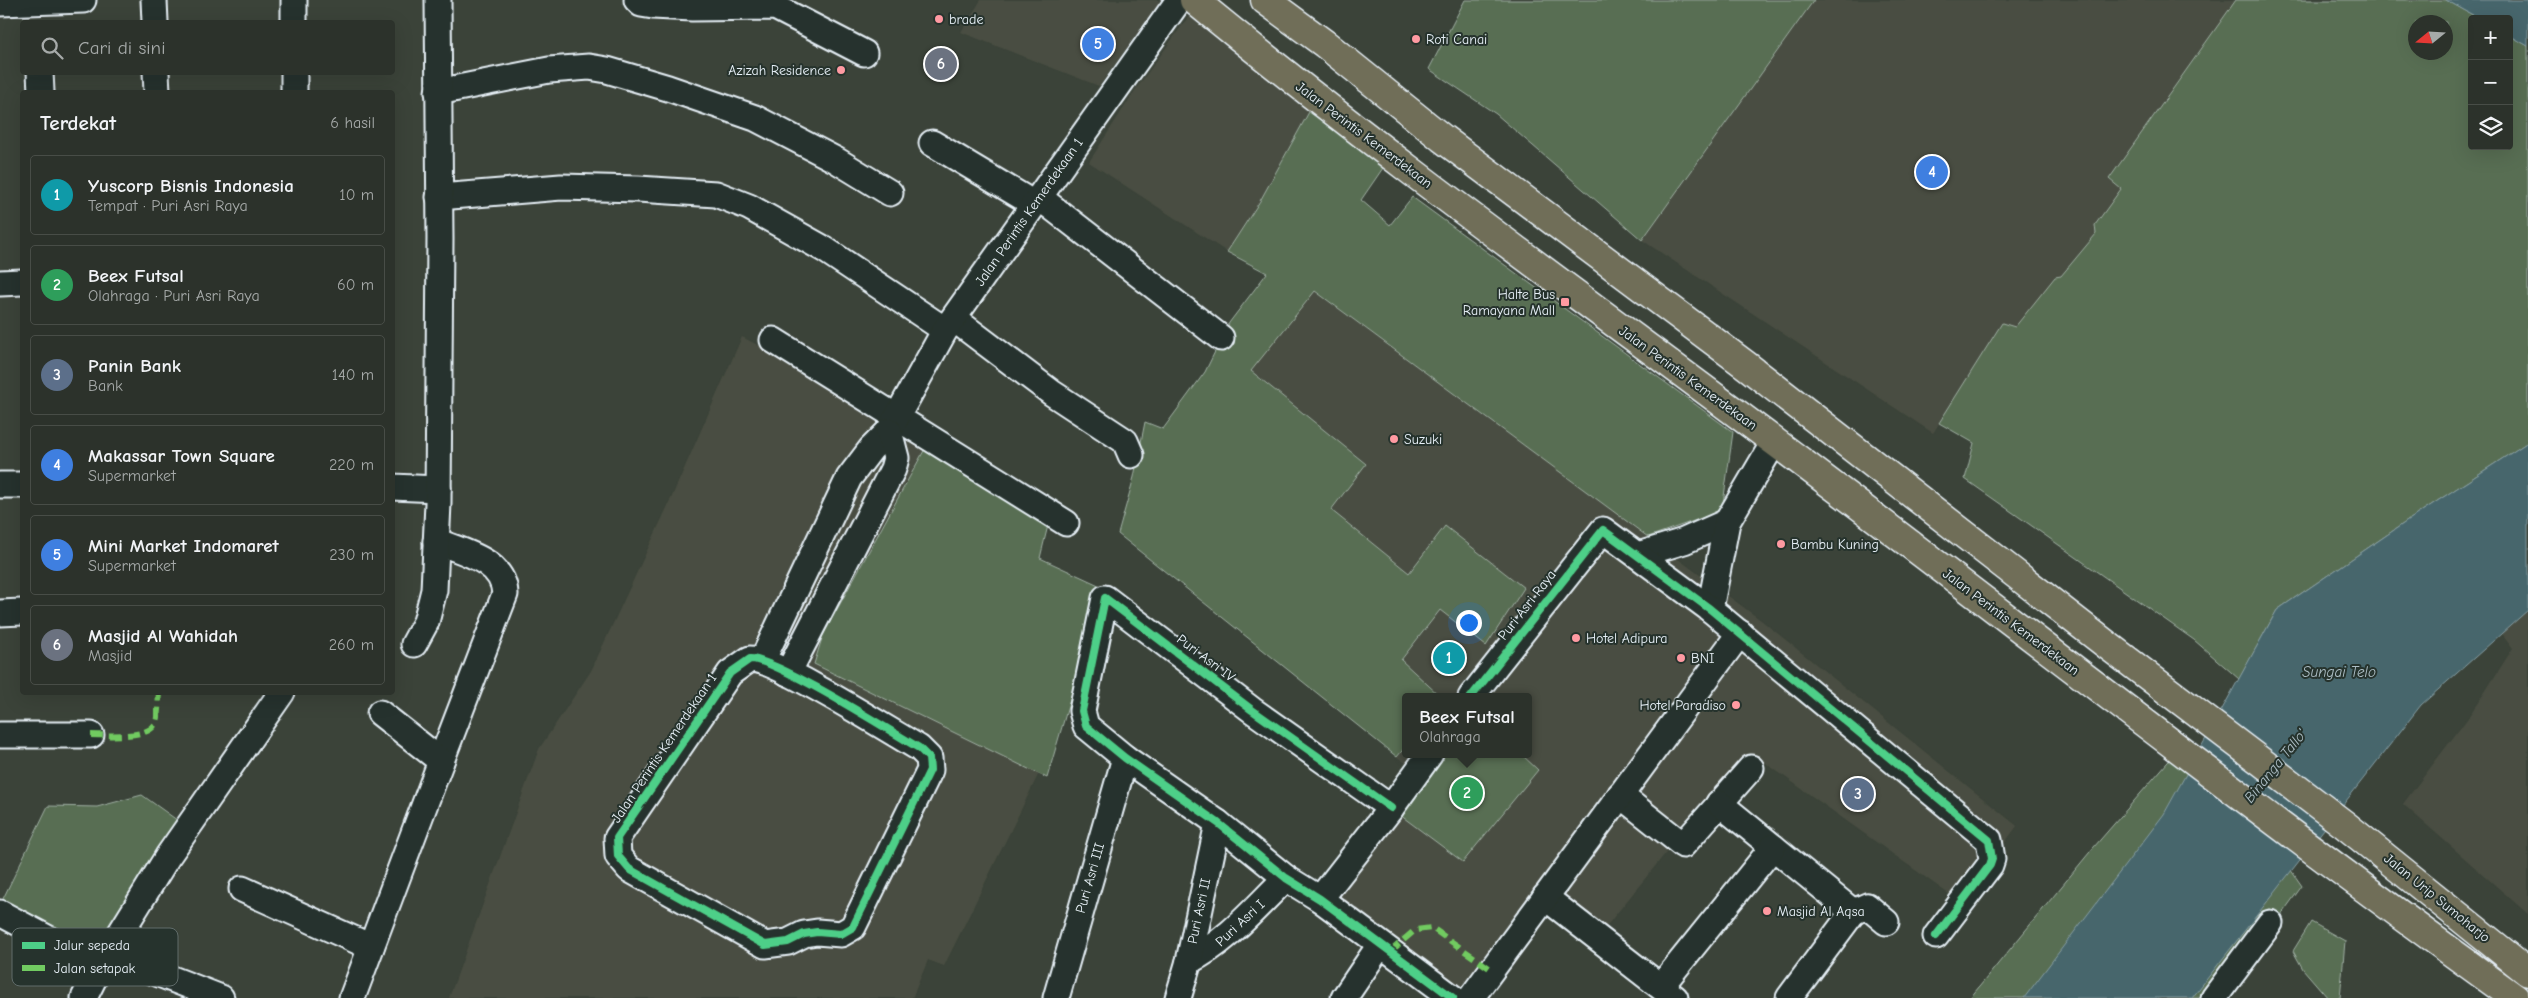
<!DOCTYPE html>
<html lang="id">
<head>
<meta charset="utf-8">
<style>
  :root { --surface:#2c322b; --page:#383e37; --text:#f1f3f6; --muted:#a6aaa9; --line:#484d47; --accent:#bca0f2 }
  body { margin:0; font-family:"Comic Neue",sans-serif; background:var(--page); color:var(--text) }
  .controls { position:absolute; right:15px; top:15px; display:grid; overflow:hidden; border-radius:5px; box-shadow:0 5px 20px #0002 }
  .controls button { width:45px; height:45px; display:grid; place-items:center; padding:0; border:0; border-bottom:1px solid var(--line); background:var(--surface); color:var(--text); font:25px sans-serif }
  .compass { position:absolute; left:2408px; top:15px; width:45px; height:45px; border-radius:50%; background:var(--surface); box-shadow:0 5px 20px #0002; rotate:252deg }
  .you { position:absolute; left:1468px; top:622px; width:18px; height:18px; margin:-12px; border:4px solid #fff; border-radius:50%; background:#1a73e8; box-shadow:0 0 0 8px #1a73e833 }
  .badge { display:grid; place-items:center; width:32px; height:32px; border-radius:50%; background:var(--accent); color:#fff; font-size:16px; font-weight:700 }
  .pin { position:absolute; translate:-50% -50%; border:2px solid #fff; box-shadow:0 1px 5px #0006 }
  .popup { position:absolute; left:1402px; top:693px; width:130px; height:65px; box-sizing:border-box; display:grid; place-content:center; border-radius:5px; background:var(--surface); filter:drop-shadow(0 1px 4px #0005); font-size:16px; white-space:nowrap; color:var(--muted) }
  .popup b { font-size:19px; color:var(--text) }
  .popup::after { content:''; position:absolute; left:50%; top:100%; margin-left:-10px; border:10px solid transparent; border-top-color:var(--surface) }
  .list { margin:0; padding:0; list-style:none }
  h2 { display:flex; justify-content:space-between; align-items:center; height:65px; margin:0; padding:0 20px; font-size:21px }
  h2 small { font-size:16px; font-weight:400; color:var(--muted) }
  .list li { display:grid; grid-template-columns:32px 1fr auto; gap:15px; align-items:center; box-sizing:border-box; height:80px; margin:0 10px 10px; padding:0 10px; border:1px solid var(--line); border-radius:5px }
  .list b { display:block; font-size:19px; white-space:nowrap }
  .list p { margin:0; font-size:16px; white-space:nowrap; color:var(--muted) }
  .list em { font-size:16px; font-style:normal; color:var(--muted) }
  .icon { flex:none; width:28px; height:28px; fill:none; stroke:currentColor; stroke-width:2; stroke-linecap:round; stroke-linejoin:round }
  .map { position:relative; flex:none; width:2528px; height:998px; overflow:hidden }
  .search { position:absolute; background:var(--surface); box-shadow:0 5px 20px #0002; left:20px; top:20px; width:375px; height:55px; display:flex; align-items:center; gap:12px; box-sizing:border-box; padding:0 18px; border-radius:5px; color:var(--muted); font-size:19px }
  .panel { position:absolute; background:var(--surface); box-shadow:0 5px 20px #0002; left:20px; top:90px; width:375px; height:605px; border-radius:5px }
  .map>svg:first-child { display:block }
  .built { fill:#4a4e42 }
  .green { fill:#596e52; stroke:#a0b0a5; fill-rule:evenodd }
  .water { fill:#46666c; stroke:#879ea4 }
  .lines { fill:none; stroke-linecap:round; stroke-linejoin:round }
  .minor-casing { stroke:#e8f1f8; stroke-width:29 }
  .highway-casing { stroke:#e8f1f8; stroke-width:31 }
  .minor { stroke:#26332d; stroke-width:25 }
  .highway { stroke:#706e59; stroke-width:28 }
  .quiet { stroke:#71cb61; stroke-width:6; stroke-dasharray:12 6; stroke-linecap:butt }
  .cycleway-casing { stroke:#26332d; stroke-width:11 }
  .cycleway { stroke:#4dcf88; stroke-width:8 }
  .poi-dot { fill:#ff9aa2; stroke:#26332d; stroke-width:2 }
  .labels { text-anchor:middle; dominant-baseline:central; stroke-width:4; stroke-linejoin:round; paint-order:stroke }
  .poi-label { font-size:14px; fill:#e8f1f8; stroke:#26332d; text-anchor:start }
  .street-label { font-size:14px; fill:#e8f1f8; stroke:#26332d }
  .water-label { font-size:15px; font-style:italic; fill:#afc0c7; stroke:#26332d }
  .key { fill:#26332d; stroke:#606c6a; stroke-width:1 }
  .key-label { font-size:14px; fill:#e8f1f8 }
</style>
</head>
<body>
<div class="map">
<svg width="2528" height="998" viewBox="0 0 2528 998">
  <rect width="100%" height="100%" fill="#3b4339"/>
  <filter id="ink" filterUnits="userSpaceOnUse"><feTurbulence type="fractalNoise" baseFrequency=".02" numOctaves="2"/><feDisplacementMap in="SourceGraphic" scale="10" xChannelSelector="R" yChannelSelector="G"/><feConvolveMatrix kernelMatrix="1 2 1 2 8 2 1 2 1" color-interpolation-filters="sRGB"/></filter>
  <g filter="url(#ink)">
    <g class="built">
      <polygon points="981,0 1158,0 1160,2 1099,86 961,32"/>
      <polygon points="1814,0 2236,0 2109,179 2121,189 2095,225 2096,234 2061,276 2055,277 2015,327 2002,323 1933,433 1642,240"/>
      <polygon points="1189,16 1309,112 1260,201 1227,252 1089,162 1136,89"/>
      <polygon points="1315,291 1762,621 2017,826 1960,902 1760,759 1686,828 1600,934 1557,900 1481,998 1437,998 1309,902 1412,767 1397,757 1406,746 1406,754 1528,754 1528,697 1441,697 1401,660 1440,610 1445,526 1409,573 1331,510 1366,464 1251,371"/>
      <polygon points="742,337 932,436 823,635 814,664 1039,773 944,966 928,960 912,998 449,998 539,749 591,671 667,508"/>
      <polygon points="2528,560 2528,914 2403,804 2471,714 2513,648 2475,598"/>
    </g>
    <g class="green">
      <polygon points="1465,0 1814,0 1642,240 1496,114 1429,69"/>
      <path d="M2236,0H2446L2480,19H2472V146H2509V35L2528,46V442L2422,511L2277,610L2239,679L2194,640L1965,479L1974,443L1939,423L2002,323L2015,327L2055,277L2061,276L2096,234L2095,225L2121,189L2109,179ZM2416,22H2446V52H2416Z"/>
      <polygon points="1309,112 1385,165 1361,200 1390,225 1412,197 1733,432 1722,511 1648,537 1315,291 1251,371 1366,464 1331,510 1409,573 1445,526 1524,588 1486,646 1440,610 1401,660 1441,697 1406,697 1406,746 1397,757 1118,534 1134,477 1145,422 1163,429 1205,372 1229,323 1267,273 1227,252 1260,201"/>
      <polygon points="932,436 1052,509 1040,558 1103,587 1047,778 814,664 823,635"/>
      <polygon points="1437,754 1521,754 1538,770 1463,862 1400,815"/>
      <polygon points="2174,755 2200,782 2045,998 1970,998 2094,847"/>
      <polygon points="142,795 181,823 95,953 0,905 48,806 97,807"/>
      <polygon points="2274,846 2302,886 2246,963 2226,998 2166,998"/>
      <polygon points="2311,922 2345,941 2340,998 2328,998 2303,969 2293,951"/>
    </g>
    <g class="water">
      <polygon points="2446,0 2528,0 2528,46 2509,35 2509,19 2480,19"/>
      <polygon points="2528,442 2528,610 2421,705 2192,998 2024,998 2164,814 2277,610 2422,511"/>
    </g>
    <g class="lines">
      <defs>
        <g id="minor">
          <polyline points="154,0 155,22"/>
          <polyline points="294,0 294,22"/>
          <polyline points="637,0 641,4 653,6 692,8 775,7 864,53"/>
          <polyline points="0,3 83,0"/>
          <polyline points="40,72 41,92"/>
          <polyline points="156,72 157,92"/>
          <polyline points="294,72 294,92"/>
          <polyline points="438,92 549,70 589,67 607,70 668,88 755,118 836,160 890,193"/>
          <polyline points="932,143 1034,204"/>
          <polyline points="439,197 561,187 638,189 716,194 749,207 824,249 945,330"/>
          <polyline points="1040,198 1221,338"/>
          <polyline points="0,283 22,282"/>
          <polyline points="954,319 1052,393 1125,441 1131,455"/>
          <polyline points="773,340 1066,523"/>
          <polyline points="0,485 22,485"/>
          <polyline points="392,487 438,489"/>
          <path d="M436,541C462,552 504,560 505,594L441,761"/>
          <polyline points="1638,555 1684,541 1727,522"/>
          <polyline points="1710,609 1727,522 1774,442"/>
          <polyline points="0,613 22,612"/>
          <polyline points="414,644 426,622 434,590 438,503 440,239 438,0"/>
          <path d="M750,659C775,658 890,731 919,748L929,758L930,770L853,927L841,934L817,932L804,934L788,942L765,945L629,869L618,856L617,838L730,673Z"/>
          <polyline points="762,661 849,478 871,449 889,431 945,330 1179,0"/>
          <polyline points="788,673 893,469 896,458 889,431"/>
          <polyline points="1471,697 1603,530 1710,609 1989,840 1992,859 1990,865 1936,936"/>
          <polyline points="0,735 91,735"/>
          <polyline points="1620,795 1683,845 1751,768"/>
          <polyline points="1719,803 1853,912 1867,906 1886,922"/>
          <polyline points="1391,808 1252,710 1105,598 1082,711 1086,726 1125,758 1218,823 1286,878 1320,899 1453,998"/>
          <polyline points="242,889 371,947"/>
          <polyline points="1545,897 1675,998"/>
          <polyline points="1320,899 1391,808 1430,754"/>
          <polyline points="0,913 100,966"/>
          <path d="M1189,961C1227,942 1255,908 1286,878"/>
          <polyline points="136,965 221,998"/>
          <polyline points="1661,986 1773,847"/>
          <polyline points="84,998 100,966 168,856 282,692"/>
          <polyline points="352,998 441,761 380,713"/>
          <polyline points="1056,998 1125,758"/>
          <polyline points="1178,998 1189,961 1218,823"/>
          <polyline points="1344,998 1380,945"/>
          <polyline points="1471,998 1740,633"/>
          <polyline points="1789,998 1853,912"/>
          <polyline points="2214,998 2270,923"/>
        </g>
        <g id="highway">
          <path d="M1194,0C1391,162 1599,310 1803,463C2040,642 2274,825 2515,998"/>
          <polyline points="1265,0 1325,44 1442,138 1747,366 2111,648 2345,825 2528,972"/>
        </g>
      </defs>
      <use href="#minor" class="minor-casing"/>
      <use href="#highway" class="highway-casing"/>
      <use href="#minor" class="minor"/>
      <use href="#highway" class="highway"/>
      <g class="quiet">
        <path d="M91,735C105,735 148,739 155,724C159,715 158,703 159,692"/>
        <polyline points="1390,952 1415,930 1432,928 1492,970"/>
      </g>
      <defs>
        <g id="cycleway">
          <path d="M750,659C775,658 890,731 919,748L929,758L930,770L853,927L841,934L817,932L804,934L788,942L765,945L629,869L618,856L617,838L730,673Z"/>
          <polyline points="1471,697 1603,530 1710,609 1989,840 1992,859 1990,865 1936,936"/>
          <polyline points="1391,808 1252,710 1105,598 1082,711 1086,726 1125,758 1218,823 1286,878 1320,899 1453,998"/>
        </g>
      </defs>
      <use href="#cycleway" class="cycleway-casing"/>
      <use href="#cycleway" class="cycleway"/>
    </g>
  </g>
  <g class="poi-dot">
    <circle cx="939" cy="19" r="5"/>
    <circle cx="1416" cy="39" r="5"/>
    <circle cx="841" cy="70" r="5"/>
    <rect x="1560" y="297" width="10" height="10" rx="2.5"/>
    <circle cx="1394" cy="439" r="5"/>
    <circle cx="1781" cy="544" r="5"/>
    <circle cx="1576" cy="638" r="5"/>
    <circle cx="1681" cy="658" r="5"/>
    <circle cx="1736" cy="705" r="5"/>
    <circle cx="1767" cy="911" r="5"/>
  </g>
  <g class="labels">
    <g class="poi-label">
      <text x="949" y="19">brade</text>
      <text x="1426" y="39">Roti Canai</text>
      <text x="831" y="70" text-anchor="end">Azizah Residence</text>
      <text x="1555" y="294" text-anchor="end">Halte Bus<tspan x="1555" dy="16">Ramayana Mall</tspan></text>
      <text x="1404" y="439">Suzuki</text>
      <text x="1791" y="544">Bambu Kuning</text>
      <text x="1586" y="638">Hotel Adipura</text>
      <text x="1691" y="658">BNI</text>
      <text x="1726" y="705" text-anchor="end">Hotel Paradiso</text>
      <text x="1777" y="911">Masjid Al Aqsa</text>
    </g>
    <g class="street-label">
      <text transform="translate(1364 135) rotate(37)">Jalan Perintis Kemerdekaan</text>
      <text transform="translate(1029 212) rotate(-55)">Jalan Perintis Kemerdekaan 1</text>
      <text transform="translate(1688 378) rotate(36)">Jalan Perintis Kemerdekaan</text>
      <text transform="translate(1527 605) rotate(-52)">Puri Asri Raya</text>
      <text transform="translate(2011 622) rotate(37)">Jalan Perintis Kemerdekaan</text>
      <text transform="translate(1206 658) rotate(37)">Puri Asri IV</text>
      <text transform="translate(664 748) rotate(-56)">Jalan Perintis Kemerdekaan 1</text>
      <text transform="translate(1090 878) rotate(-74)">Puri Asri III</text>
      <text transform="translate(2437 898) rotate(39)">Jalan Urip Sumoharjo</text>
      <text transform="translate(1199 911) rotate(-78)">Puri Asri II</text>
      <text transform="translate(1240 923) rotate(-43)">Puri Asri I</text>
    </g>
    <g class="water-label">
      <text x="2339" y="672">Sungai Telo</text>
      <text transform="translate(2275 766) rotate(-51)">Binanga Tallo'</text>
    </g>
  </g>
  <rect x="12" y="928" width="166" height="58" rx="8" class="key"/>
  <rect x="22" y="942" width="23" height="7" fill="#4dcf88"/>
  <rect x="22" y="965" width="23" height="6" fill="#71cb61"/>
  <g class="key-label">
    <text x="54" y="950">Jalur sepeda</text>
    <text x="54" y="973">Jalan setapak</text>
  </g>
</svg>
<div class="controls">
<button>+</button>
<button>−</button>
<button><svg class="icon" aria-label="layers" viewBox="0 0 24 24"><path d="M12 4l9 5-9 5-9-5zM3 14l9 5 9-5"/></svg></button>
</div>
<svg class="compass" viewBox="-18 -18 36 36"><path d="M0-13l5 13h-10z" fill="#e53935"/><path d="M0 13l5-13h-10z" fill="#a6aaa9"/></svg>
<div class="you"></div>
<div class="pin badge" style="left:1449px;top:658px;background:#0f9aa8">1</div>
<div class="pin badge" style="left:1467px;top:793px;background:#2e9e5b">2</div>
<div class="popup"><b>Beex Futsal</b>Olahraga</div>
<div class="pin badge" style="left:1858px;top:794px;background:#5c6f8a">3</div>
<div class="pin badge" style="left:1932px;top:172px;background:#3f7fe0">4</div>
<div class="pin badge" style="left:1098px;top:44px;background:#3f7fe0">5</div>
<div class="pin badge" style="left:941px;top:64px;background:#6b7280">6</div>
<div class="search"><svg class="icon" aria-label="search" viewBox="0 0 24 24"><circle cx="10" cy="10" r="6"/><path d="M15 15l6 6"/></svg>Cari di sini</div>
<section class="panel">
<h2>Terdekat<small>6 hasil</small></h2>
<ul class="list">
<li><span class="badge" style="background:#0f9aa8">1</span><div><b>Yuscorp Bisnis Indonesia</b><p>Tempat · Puri Asri Raya</p></div><em>10 m</em></li>
<li><span class="badge" style="background:#2e9e5b">2</span><div><b>Beex Futsal</b><p>Olahraga · Puri Asri Raya</p></div><em>60 m</em></li>
<li><span class="badge" style="background:#5c6f8a">3</span><div><b>Panin Bank</b><p>Bank</p></div><em>140 m</em></li>
<li><span class="badge" style="background:#3f7fe0">4</span><div><b>Makassar Town Square</b><p>Supermarket</p></div><em>220 m</em></li>
<li><span class="badge" style="background:#3f7fe0">5</span><div><b>Mini Market Indomaret</b><p>Supermarket</p></div><em>230 m</em></li>
<li><span class="badge" style="background:#6b7280">6</span><div><b>Masjid Al Wahidah</b><p>Masjid</p></div><em>260 m</em></li>
</ul>
</section>
</div>
</body>
</html>
